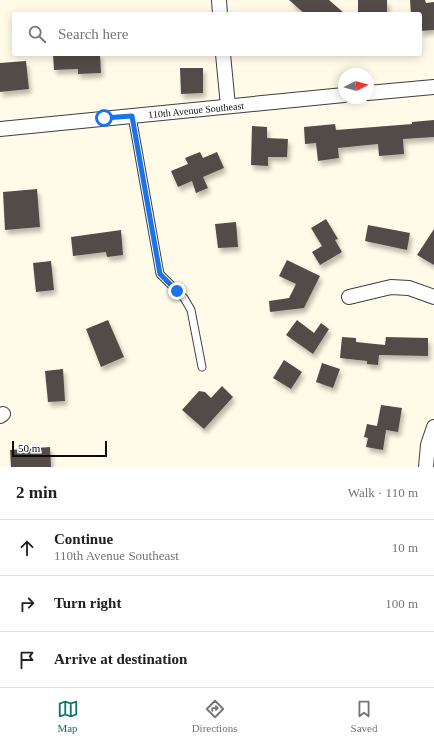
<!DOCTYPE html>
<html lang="en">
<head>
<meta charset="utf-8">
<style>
  :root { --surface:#fff; --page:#f6f6f6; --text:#202124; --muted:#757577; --line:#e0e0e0; --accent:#0f766e }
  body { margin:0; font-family:Georgia,serif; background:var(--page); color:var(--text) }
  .compass { position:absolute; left:338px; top:68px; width:36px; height:36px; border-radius:50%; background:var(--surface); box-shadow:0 2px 10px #0003; rotate:85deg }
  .scale { position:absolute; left:12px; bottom:10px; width:95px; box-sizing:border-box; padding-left:4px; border:2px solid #0b0b0b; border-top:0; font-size:11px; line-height:14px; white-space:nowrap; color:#0b0b0b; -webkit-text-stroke:3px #fff; paint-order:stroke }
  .stop { position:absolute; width:12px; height:12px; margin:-9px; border:3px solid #1a73e8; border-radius:50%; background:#fff }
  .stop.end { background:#1a73e8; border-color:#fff; box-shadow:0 1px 4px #0008 }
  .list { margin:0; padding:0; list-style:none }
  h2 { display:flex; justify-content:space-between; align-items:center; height:52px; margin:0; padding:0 16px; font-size:17px }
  h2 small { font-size:13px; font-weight:400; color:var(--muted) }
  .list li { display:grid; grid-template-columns:26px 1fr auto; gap:12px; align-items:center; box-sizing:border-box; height:56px; padding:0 16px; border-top:1px solid var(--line) }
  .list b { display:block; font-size:15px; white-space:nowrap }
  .list p { margin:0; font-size:13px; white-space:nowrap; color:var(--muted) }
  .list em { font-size:13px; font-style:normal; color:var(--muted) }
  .icon { flex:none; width:22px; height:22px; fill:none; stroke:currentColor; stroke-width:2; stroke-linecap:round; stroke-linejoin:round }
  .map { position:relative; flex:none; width:434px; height:467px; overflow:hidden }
  .search { position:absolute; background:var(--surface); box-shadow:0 2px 10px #0003; left:12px; right:12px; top:12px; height:44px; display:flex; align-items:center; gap:10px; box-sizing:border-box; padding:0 14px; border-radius:4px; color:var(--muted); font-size:15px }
  .sheet { height:220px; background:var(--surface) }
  nav { display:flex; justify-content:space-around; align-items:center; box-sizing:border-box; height:56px; border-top:1px solid var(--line); background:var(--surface); font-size:11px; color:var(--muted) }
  nav a { display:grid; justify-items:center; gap:2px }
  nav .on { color:var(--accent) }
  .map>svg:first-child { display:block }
  .building { fill:#534c47; filter:url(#shadow) }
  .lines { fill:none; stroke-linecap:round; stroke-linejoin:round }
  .service-casing { stroke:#3e3e3e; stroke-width:9 }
  .minor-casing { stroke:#3e3e3e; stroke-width:16 }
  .service { stroke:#fff; stroke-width:7 }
  .minor { stroke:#fff; stroke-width:14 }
  .route { stroke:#1a73e8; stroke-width:5 }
  .labels { text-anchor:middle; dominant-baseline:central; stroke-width:4; stroke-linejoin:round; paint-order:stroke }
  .street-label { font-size:10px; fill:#0b0b0b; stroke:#fff }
</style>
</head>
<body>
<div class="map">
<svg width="434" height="467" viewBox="0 0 434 467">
  <defs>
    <filter id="shadow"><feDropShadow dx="2.5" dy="4.5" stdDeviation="2" flood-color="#0004"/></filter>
  </defs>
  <rect width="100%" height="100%" fill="#fffbe8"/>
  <g class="building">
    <polygon points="289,0 329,0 345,14 305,14"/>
    <rect x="358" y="0" width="29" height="14"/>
    <polygon points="410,0 425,0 426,3 434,2 434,30 420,31 420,14 411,14"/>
    <polygon points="53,54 100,54 101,73 78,74 78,69 54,70"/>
    <polygon points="26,61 29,89 0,92 0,63"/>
    <polygon points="180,68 203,68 203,93 181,94"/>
    <polygon points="434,120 434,137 403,139 404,154 379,156 378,144 338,148 339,158 318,161 316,143 305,144 304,127 335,124 336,130 412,124 412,122"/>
    <polygon points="252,126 267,127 267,138 288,139 287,157 268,157 268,166 251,165"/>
    <polygon points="200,152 203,158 217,152 224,168 203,177 208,188 196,193 192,181 178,187 171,171 188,164 185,158"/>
    <polygon points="37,189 40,227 5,230 3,192"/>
    <polygon points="326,219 338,239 335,240 342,252 320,265 312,252 322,246 311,228"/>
    <polygon points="236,222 238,247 218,248 215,224"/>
    <polygon points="368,225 410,233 407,250 365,241"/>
    <polygon points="434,229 434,265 417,255"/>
    <polygon points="121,230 123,255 107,257 106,252 73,256 71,237"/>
    <polygon points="287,260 320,276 304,308 270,312 269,301 289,298 296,284 279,276"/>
    <polygon points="51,261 54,290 36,292 33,263"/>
    <polygon points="108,320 124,357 101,367 86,329"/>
    <polygon points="297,320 314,333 321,323 329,329 313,354 286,335"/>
    <polygon points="342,337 356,338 356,342 385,345 386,337 428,338 428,356 379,355 378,365 367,364 367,361 340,358"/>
    <polygon points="284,360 302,372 291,389 273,378"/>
    <polygon points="322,363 340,369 333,388 316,382"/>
    <polygon points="63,369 65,401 48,402 45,371"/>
    <polygon points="222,386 233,397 204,429 182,410 199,391 205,392 211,398"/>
    <polygon points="381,405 402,408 398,432 386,430 383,450 366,447 368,438 364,437 367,424 377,426"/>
    <polygon points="50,447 51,467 11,467 10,450"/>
  </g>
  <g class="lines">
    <defs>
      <polyline id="service" points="132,116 160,274 184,298 191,310 202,367"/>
      <g id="minor">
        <polyline points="219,0 220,14"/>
        <polyline points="223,54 228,106"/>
        <polyline points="368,93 434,87"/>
        <path id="s1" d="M0,129L344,95"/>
        <polyline points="349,297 391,287 409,288 434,297"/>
        <polyline points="0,416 3,414"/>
        <polyline points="426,467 428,445 434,427"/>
      </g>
    </defs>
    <use href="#service" class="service-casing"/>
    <use href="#minor" class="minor-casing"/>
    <use href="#service" class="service"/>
    <use href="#minor" class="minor"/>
  </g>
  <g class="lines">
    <polyline class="route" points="104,118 132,116 160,274 177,291"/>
  </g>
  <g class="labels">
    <g class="street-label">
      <text stroke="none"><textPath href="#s1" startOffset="197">110th Avenue Southeast</textPath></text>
    </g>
  </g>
</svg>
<svg class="compass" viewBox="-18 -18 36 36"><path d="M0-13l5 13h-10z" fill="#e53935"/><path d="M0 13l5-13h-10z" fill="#757577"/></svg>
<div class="scale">50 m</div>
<div class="stop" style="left:104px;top:118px"></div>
<div class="stop end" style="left:177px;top:291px"></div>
<div class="search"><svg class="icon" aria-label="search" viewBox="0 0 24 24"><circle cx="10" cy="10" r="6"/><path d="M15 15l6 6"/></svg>Search here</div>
</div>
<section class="sheet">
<h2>2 min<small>Walk · 110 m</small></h2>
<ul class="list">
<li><svg class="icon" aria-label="ahead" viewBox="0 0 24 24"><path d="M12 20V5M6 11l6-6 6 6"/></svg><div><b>Continue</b><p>110th Avenue Southeast</p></div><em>10 m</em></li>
<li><svg class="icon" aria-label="right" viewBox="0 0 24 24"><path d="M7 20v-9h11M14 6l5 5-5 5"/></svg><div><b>Turn right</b></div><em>100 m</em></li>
<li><svg class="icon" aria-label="arrive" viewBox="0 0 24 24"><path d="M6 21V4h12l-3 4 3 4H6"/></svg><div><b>Arrive at destination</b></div></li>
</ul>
</section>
<nav>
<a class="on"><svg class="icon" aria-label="map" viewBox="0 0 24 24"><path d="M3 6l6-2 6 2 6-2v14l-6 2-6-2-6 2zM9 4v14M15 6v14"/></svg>Map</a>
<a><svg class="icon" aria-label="directions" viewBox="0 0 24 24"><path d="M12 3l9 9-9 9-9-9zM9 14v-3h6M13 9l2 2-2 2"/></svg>Directions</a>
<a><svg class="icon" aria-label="saved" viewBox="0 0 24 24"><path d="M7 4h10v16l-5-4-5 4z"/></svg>Saved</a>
</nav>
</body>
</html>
